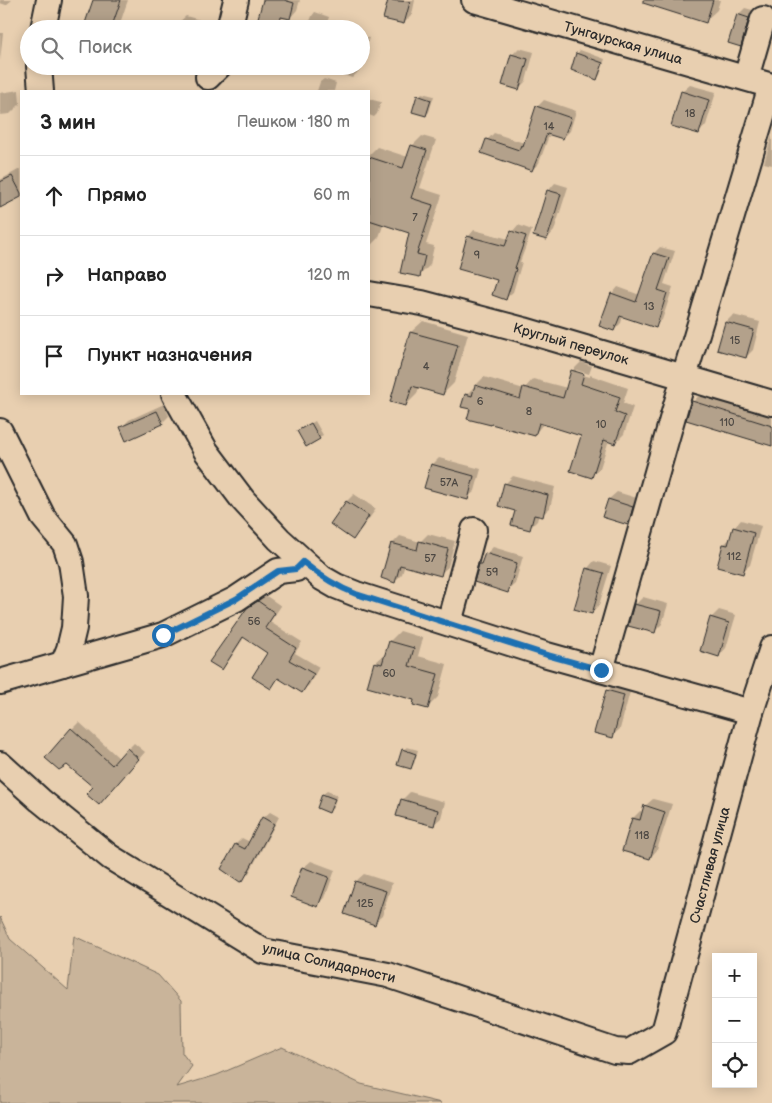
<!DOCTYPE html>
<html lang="ru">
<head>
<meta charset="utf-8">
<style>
  :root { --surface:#fff; --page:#f6f6f6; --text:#222; --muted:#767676; --line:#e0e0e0 }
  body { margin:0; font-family:"Balsamiq Sans",sans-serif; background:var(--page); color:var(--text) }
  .controls { position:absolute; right:15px; bottom:15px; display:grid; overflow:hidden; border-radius:0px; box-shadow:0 2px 12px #0003 }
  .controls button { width:45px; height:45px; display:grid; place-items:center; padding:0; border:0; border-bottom:1px solid var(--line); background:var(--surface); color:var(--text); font:25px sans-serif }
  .stop { position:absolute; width:15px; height:15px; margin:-11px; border:4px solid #1f6fb2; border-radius:50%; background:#fff }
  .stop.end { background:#1f6fb2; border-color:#fff; box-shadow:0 1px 5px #0008 }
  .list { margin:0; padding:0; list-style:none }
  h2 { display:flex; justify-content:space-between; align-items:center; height:65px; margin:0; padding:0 20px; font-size:21px }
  h2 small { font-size:16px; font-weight:400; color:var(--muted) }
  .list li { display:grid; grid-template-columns:32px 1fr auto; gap:15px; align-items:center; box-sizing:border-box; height:80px; padding:0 20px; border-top:1px solid var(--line) }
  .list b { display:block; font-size:19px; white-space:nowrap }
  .list em { font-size:16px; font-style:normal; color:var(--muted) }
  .icon { flex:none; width:28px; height:28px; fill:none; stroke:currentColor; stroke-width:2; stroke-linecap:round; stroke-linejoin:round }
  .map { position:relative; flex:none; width:772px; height:1103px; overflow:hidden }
  .search { position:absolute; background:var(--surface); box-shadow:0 2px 12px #0003; left:20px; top:20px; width:350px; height:55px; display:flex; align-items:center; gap:12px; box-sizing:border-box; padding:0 18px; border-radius:28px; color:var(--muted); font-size:19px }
  .panel { position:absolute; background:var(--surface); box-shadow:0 2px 12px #0003; left:20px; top:90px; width:350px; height:305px; border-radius:0px }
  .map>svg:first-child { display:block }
  .green { fill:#c9b49a; stroke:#7a7062 }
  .shadow { fill:#0003 }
  .building { fill:#b3a18b; stroke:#2b2b2b }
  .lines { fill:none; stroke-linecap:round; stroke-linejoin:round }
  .minor-casing { stroke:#2b2b2b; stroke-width:28 }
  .minor { stroke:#e8cfb0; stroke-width:24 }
  .route { stroke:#1f6fb2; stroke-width:6 }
  .labels { text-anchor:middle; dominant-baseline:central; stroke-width:4.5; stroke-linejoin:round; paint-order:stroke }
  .number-label { font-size:11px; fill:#4d4843 }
  .street-label { font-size:14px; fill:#2b2b2b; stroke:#e8cfb0 }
</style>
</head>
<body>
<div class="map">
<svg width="772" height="1103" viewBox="0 0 772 1103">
  <rect width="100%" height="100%" fill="#e8cfb0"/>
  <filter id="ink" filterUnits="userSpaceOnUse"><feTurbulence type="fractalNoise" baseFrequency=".02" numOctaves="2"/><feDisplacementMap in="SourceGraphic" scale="10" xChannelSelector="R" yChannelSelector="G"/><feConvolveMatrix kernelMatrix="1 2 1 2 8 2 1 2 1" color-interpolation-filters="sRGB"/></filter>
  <g filter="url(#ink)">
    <polygon class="green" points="0,917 10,939 68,990 74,936 158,975 181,1001 182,1053 192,1066 177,1087 217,1075 282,1047 361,1084 441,1103 0,1103"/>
    <g class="shadow">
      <polygon points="0,0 12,0 6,5 0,3"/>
      <polygon points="94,0 128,0 118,29 85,29"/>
      <polygon points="264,0 300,0 297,10 290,18 284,16 278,22"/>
      <polygon points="389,0 415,0 412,15 404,23 385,18"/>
      <polygon points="668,0 720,0 717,10 705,21"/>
      <polygon points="745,8 756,11 748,38 740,45 738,15"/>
      <polygon points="315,12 329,17 325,29 307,29 312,16"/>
      <polygon points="186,16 210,23 208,29 177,29 178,23"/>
      <polygon points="0,33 3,33 0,61"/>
      <polygon points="361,36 369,38 361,65"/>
      <polygon points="519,48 534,52 526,81 519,88 512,55"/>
      <polygon points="580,50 605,59 600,75 597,78 577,54"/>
      <polygon points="174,66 195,66 190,71"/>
      <polygon points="332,66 361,66 360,70 352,78 331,71"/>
      <polygon points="324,79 336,83 334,91 317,91 320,82"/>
      <polygon points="690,85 716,92 706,125 699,133 682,92"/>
      <polygon points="19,90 20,104 10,114 0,115 0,93"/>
      <polygon points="422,93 434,96 429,112 426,115 418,96"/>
      <polygon points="369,99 381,102 377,114 374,117 369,115"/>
      <polygon points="544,100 576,111 570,131 563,138 550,133 539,163 532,170 487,140 494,133 524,143 537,107"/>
      <polygon points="772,135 772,165 764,163"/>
      <polygon points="422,136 436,140 420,188 442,195 426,244 434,246 430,265 420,275 411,232 384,223 379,237 369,247 369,155 377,147 408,157 412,146"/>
      <polygon points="20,169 21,172 21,196 0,207 0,180"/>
      <polygon points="555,183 568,187 554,231 547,239 548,191"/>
      <polygon points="518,225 532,230 520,262 522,262 513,292 506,298 498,279 468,237 474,230 509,239 512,232"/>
      <polygon points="660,247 675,251 664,284 673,287 662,320 655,326 623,316 621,323 614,330 612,294 618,287 640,295 654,253"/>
      <polygon points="733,315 760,322 753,350 746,357 726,322"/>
      <polygon points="423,321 468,334 454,383 443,394 419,387 417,394 406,405 392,401 411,332"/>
      <polygon points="581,362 592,366 589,374 576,370 576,373 590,377 590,375 628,388 623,403 633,407 624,434 615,443 609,440 600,468 591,476 582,435 544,423 534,435 472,409 466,395 484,377 524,389 533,379 567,388 572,371"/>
      <polygon points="704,390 772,411 772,445 693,402"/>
      <polygon points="164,404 169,416 162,423 121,428 129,420"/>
      <polygon points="315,421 323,435 307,445 299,431"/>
      <polygon points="439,458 481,469 475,491 467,498 432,465"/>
      <polygon points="513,476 555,487 550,508 542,515 539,514 537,521 529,529 517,510 505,484"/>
      <polygon points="617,492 640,499 635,516 627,524 604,516 609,499"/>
      <polygon points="354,494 376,509 360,531 353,538 331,524 347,501"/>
      <polygon points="741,520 761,526 750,565 742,572 718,566 724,544 731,538 734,528"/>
      <polygon points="428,534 455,541 448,567 440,574 405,565 402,574 395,581 392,544 400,536 420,542"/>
      <polygon points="493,547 523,556 515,584 507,591 480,564 483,561 486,554"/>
      <polygon points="594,561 611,566 599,605 592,612 587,569"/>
      <polygon points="265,595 281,606 270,622 302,642 295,653 319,667 309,685 302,691 279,678 271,687 268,653 245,636 228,662 222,668 248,609"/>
      <polygon points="643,597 668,604 662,624 655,631 635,605"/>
      <polygon points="719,610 736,615 726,648 719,656 711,618"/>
      <polygon points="400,631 423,638 418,656 447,664 438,697 428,707 416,699 375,663 386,653 390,641"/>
      <polygon points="614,684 631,688 620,729 612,736 607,691"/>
      <polygon points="79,722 119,758 134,743 145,752 106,797 95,787 72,729"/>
      <polygon points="407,747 418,750 414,764 411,767 403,750"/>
      <polygon points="327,791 337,795 333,808 329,811 319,807 323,794"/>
      <polygon points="410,792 445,802 441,818 433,825 402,800"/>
      <polygon points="653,799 672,804 657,850 650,858 623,850 633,818 640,811 644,812 645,806"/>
      <polygon points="270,812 279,817 249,873 242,880 222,869 236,844 242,838 250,842 263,818"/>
      <polygon points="311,861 335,870 325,898 317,905 303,868"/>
      <polygon points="364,874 392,883 382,916 374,923 346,914 356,881"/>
    </g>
    <g class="building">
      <polygon points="93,0 121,0 111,29 83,29"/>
      <polygon points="263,0 284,0 294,3 290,19 281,17 279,24 258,18"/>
      <polygon points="388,0 410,2 404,24 383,19"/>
      <polygon points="643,0 713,0 706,23 643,3"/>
      <polygon points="737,14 749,18 741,47 728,43"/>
      <polygon points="576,53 603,63 597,80 571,70"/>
      <polygon points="511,54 528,59 519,90 502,85"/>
      <polygon points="681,91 709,100 699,134 671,126"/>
      <polygon points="417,95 431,100 426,116 412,112"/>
      <polygon points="536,106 571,118 563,139 547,134 532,171 481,153 486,139 519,150 521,145 523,146"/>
      <polygon points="411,145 427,150 411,198 433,205 417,254 425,256 420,277 400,273 409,233 369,220 369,157 403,168"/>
      <polygon points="12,176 21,193 21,197 0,208 0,182"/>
      <polygon points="547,190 561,194 547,240 533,236"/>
      <polygon points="511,231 526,236 515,268 516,269 506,300 492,295 497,280 458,269 467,236 505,246"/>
      <polygon points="653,253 669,258 658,290 667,293 656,328 620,316 614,331 599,326 611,293 636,302"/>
      <polygon points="725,322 754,330 746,358 717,350"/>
      <polygon points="410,332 458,345 443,395 412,386 406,406 390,402"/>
      <polygon points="571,370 584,374 581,384 620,397 615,412 625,416 615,444 604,440 592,478 570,471 581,436 539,423 535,436 491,424 491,425 467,419 470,409 461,407 465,394 472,396 475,385 520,399 523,387 563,398"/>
      <polygon points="692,401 772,426 772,446 686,420"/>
      <polygon points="157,411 163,424 126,441 120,427"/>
      <polygon points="311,423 320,439 306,447 297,431"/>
      <polygon points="431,464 474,476 468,500 424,488"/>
      <polygon points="504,483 548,495 543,517 534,515 530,530 511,525 515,511 498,506"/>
      <polygon points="608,499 633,507 628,525 602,517"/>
      <polygon points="346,501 369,516 353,540 330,524"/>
      <polygon points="733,527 754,533 743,574 717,567 723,544 728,545"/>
      <polygon points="419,541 448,549 441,576 400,565 395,583 381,578 391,543 417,550"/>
      <polygon points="485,553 517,563 508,593 474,582 479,564 481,564"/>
      <polygon points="586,568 604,573 592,614 574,609"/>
      <polygon points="258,601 275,613 265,628 296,648 289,660 314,674 302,693 278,678 271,689 252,677 267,653 243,637 222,670 209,662 247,608"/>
      <polygon points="634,604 661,611 655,633 628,626"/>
      <polygon points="710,617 729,623 719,657 700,651"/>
      <polygon points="389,641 414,648 409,666 438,674 428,709 413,705 414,700 367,687 374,662 382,664"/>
      <polygon points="606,690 624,695 613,738 594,733"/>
      <polygon points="71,728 112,765 127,748 139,759 99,805 86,794 93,787 67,765 59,770 45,758"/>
      <polygon points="402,749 416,754 411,769 397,765"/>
      <polygon points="322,794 335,799 329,813 317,808"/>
      <polygon points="401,799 438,810 434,826 396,816"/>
      <polygon points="644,805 665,812 650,859 622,851 632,818 640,820"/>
      <polygon points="262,817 274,824 243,881 240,882 221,869 235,844 245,849"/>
      <polygon points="302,867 329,877 318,907 291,897"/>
      <polygon points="355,881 386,891 375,925 344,914"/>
    </g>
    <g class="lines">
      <defs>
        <g id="minor">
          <polyline points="474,0 772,86"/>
          <polyline points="43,29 49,0"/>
          <polyline points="229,29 236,0"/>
          <polyline points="39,66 41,91"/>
          <polyline points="208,77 219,66"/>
          <polyline points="746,78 763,19"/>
          <polyline points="369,294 422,303 524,330 772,403"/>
          <polyline points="174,394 206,451 243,500 279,539 322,578 336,586 356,594 547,655 751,712"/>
          <polyline points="0,431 43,517 65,544 71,562 76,596 74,628 69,649 63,664"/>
          <polyline points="449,623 474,530"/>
          <polyline points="601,670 684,377 771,86"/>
          <polyline points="0,682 163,635 236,599 278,571 296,569 303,562"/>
          <polyline points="0,764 40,800 110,857 263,951 388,975 615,1051 629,1052 664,1032 751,712 772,648"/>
        </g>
      </defs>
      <use href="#minor" class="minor-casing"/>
      <use href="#minor" class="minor"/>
    </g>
  </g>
  <g class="lines" filter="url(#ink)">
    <path class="route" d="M163,635L236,599L278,571L296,569L303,562C320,576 335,586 356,594L547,655L601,670"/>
  </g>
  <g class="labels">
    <g class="number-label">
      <text x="690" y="113">18</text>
      <text x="549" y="126">14</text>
      <text x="415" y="217">7</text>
      <text x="477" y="255">9</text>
      <text x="649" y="306">13</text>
      <text x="735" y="340">15</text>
      <text x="426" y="366">4</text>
      <text x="480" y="401">6</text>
      <text x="529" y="411">8</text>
      <text x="727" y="422">110</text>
      <text x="601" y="424">10</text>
      <text x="449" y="482">57А</text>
      <text x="734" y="556">112</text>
      <text x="430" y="558">57</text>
      <text x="492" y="572">59</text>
      <text x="254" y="621">56</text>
      <text x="389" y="673">60</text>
      <text x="642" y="835">118</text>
      <text x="365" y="903">125</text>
    </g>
    <g class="street-label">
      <text transform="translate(623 43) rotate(16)">Тунгаурская улица</text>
      <text transform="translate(571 344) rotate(16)">Круглый переулок</text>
      <text transform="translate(710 865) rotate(-75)">Счастливая улица</text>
      <text transform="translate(329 963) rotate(13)">улица Солидарности</text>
    </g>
  </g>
</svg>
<div class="controls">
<button>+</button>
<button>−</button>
<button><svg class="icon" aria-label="locate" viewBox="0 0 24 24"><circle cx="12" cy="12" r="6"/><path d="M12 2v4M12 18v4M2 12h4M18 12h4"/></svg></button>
</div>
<div class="stop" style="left:163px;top:635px"></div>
<div class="stop end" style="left:601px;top:670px"></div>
<div class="search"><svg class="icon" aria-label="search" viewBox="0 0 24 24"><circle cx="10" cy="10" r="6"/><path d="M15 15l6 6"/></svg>Поиск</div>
<section class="panel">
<h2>3 мин<small>Пешком · 180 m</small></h2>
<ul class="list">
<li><svg class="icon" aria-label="ahead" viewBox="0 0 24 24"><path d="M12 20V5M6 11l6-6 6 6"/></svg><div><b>Прямо</b></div><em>60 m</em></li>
<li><svg class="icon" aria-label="right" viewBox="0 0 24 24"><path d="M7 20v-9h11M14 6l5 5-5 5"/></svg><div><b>Направо</b></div><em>120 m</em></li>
<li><svg class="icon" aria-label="arrive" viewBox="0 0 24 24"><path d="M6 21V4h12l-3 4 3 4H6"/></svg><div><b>Пункт назначения</b></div></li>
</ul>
</section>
</div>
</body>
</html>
